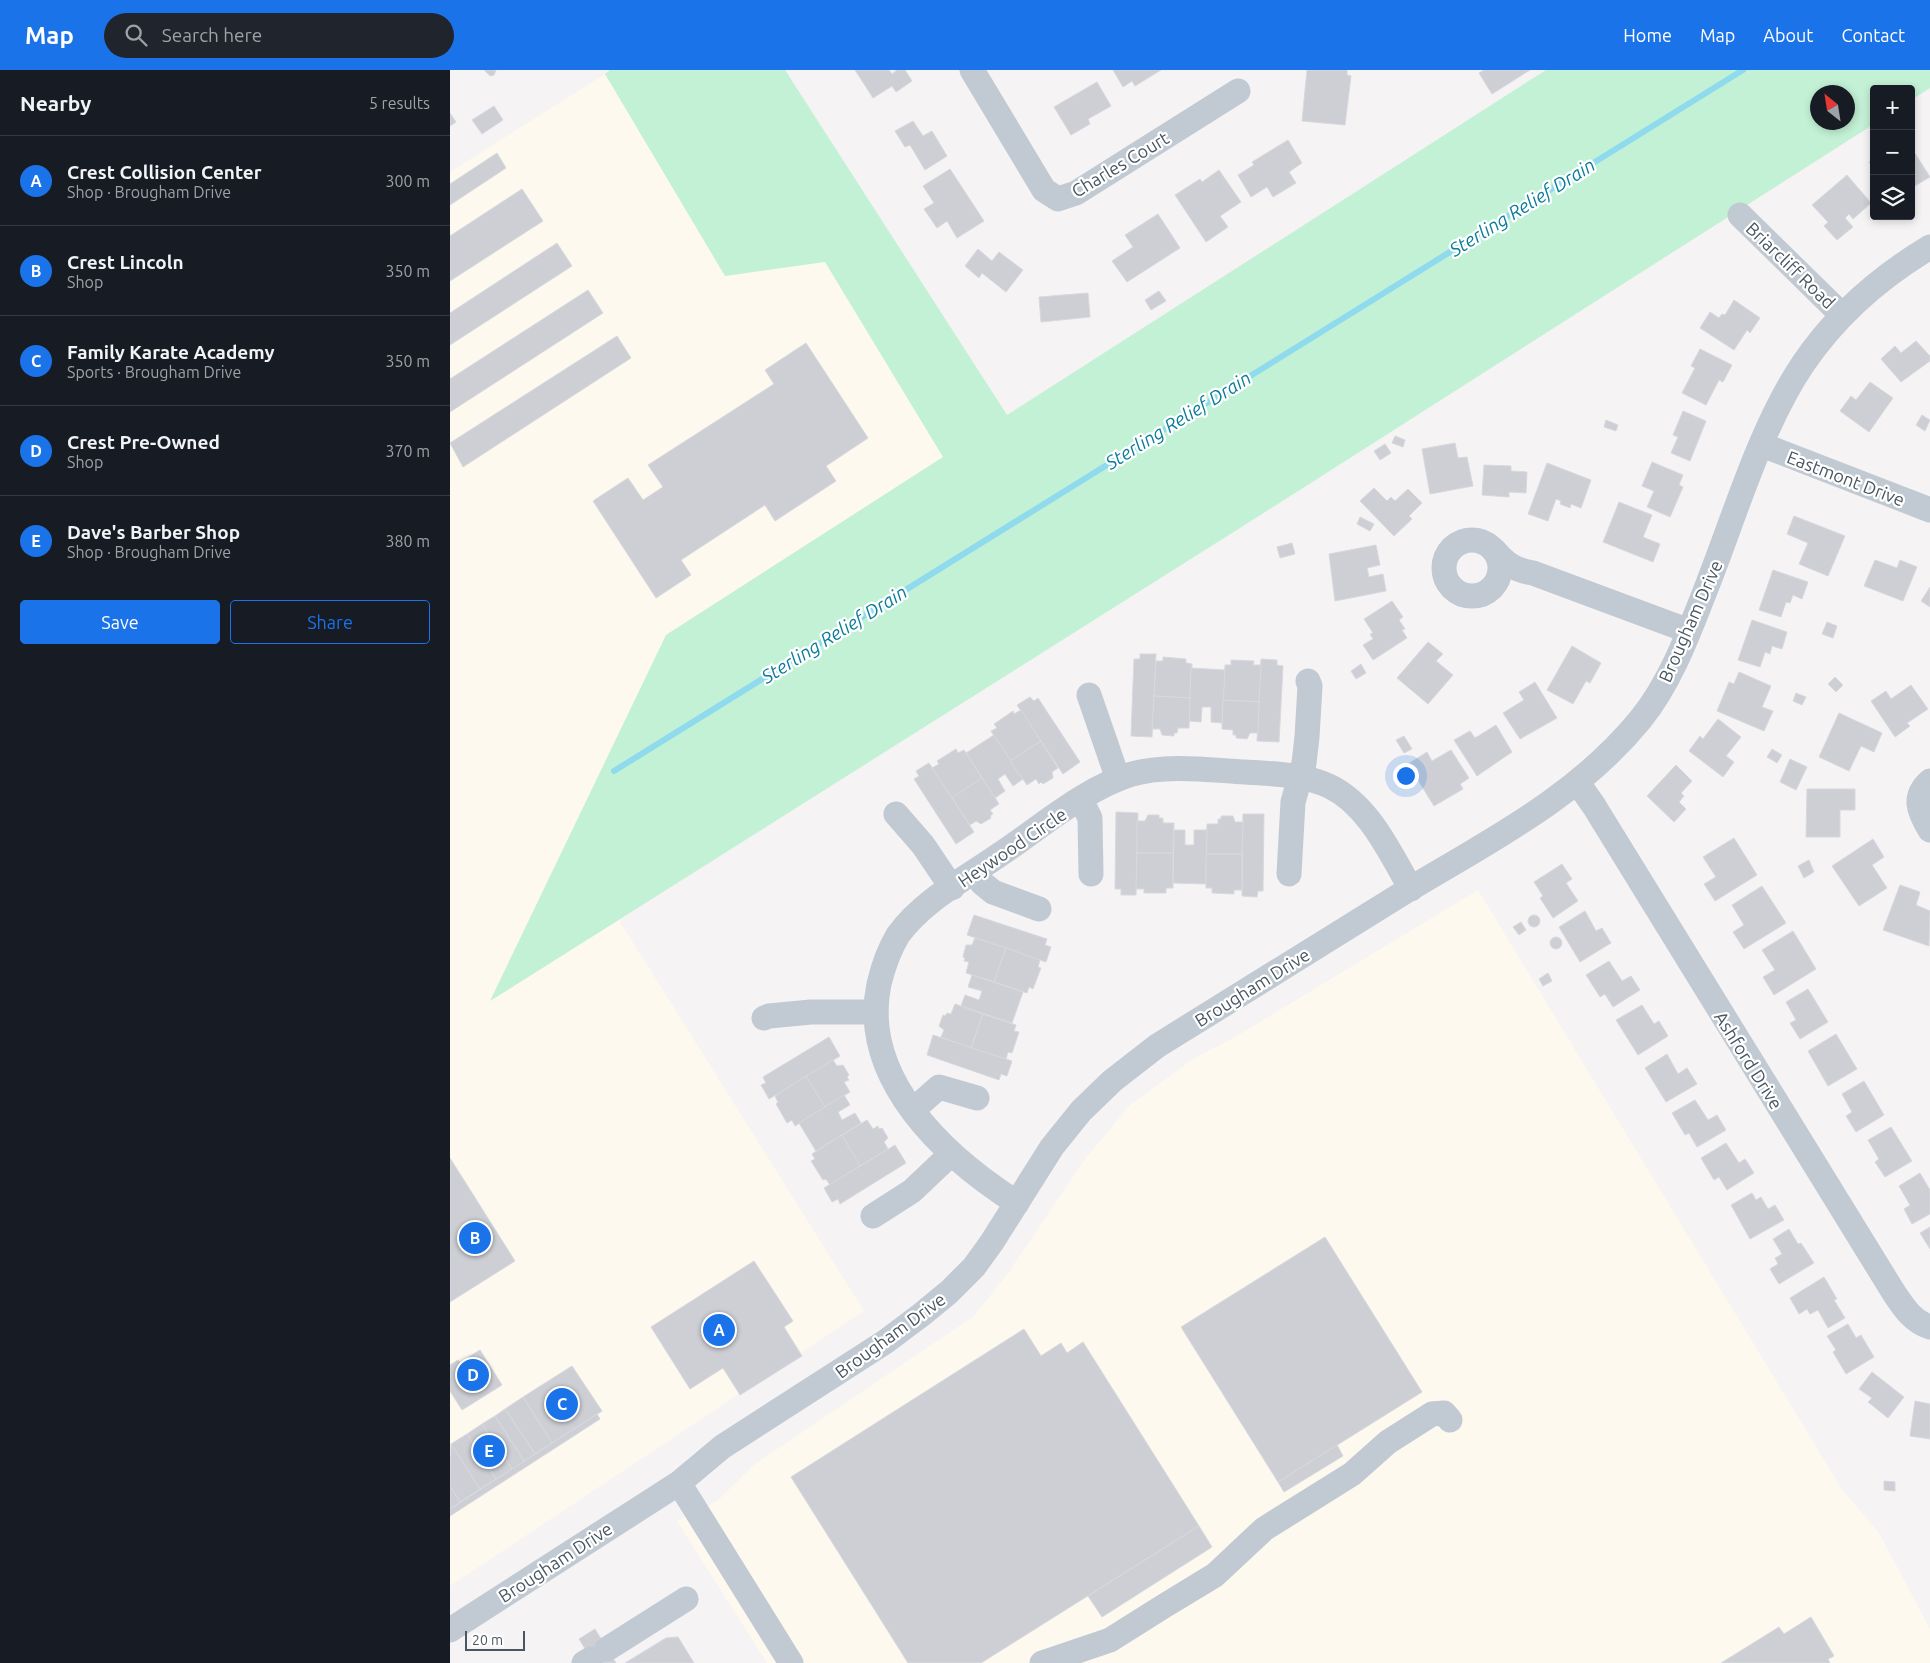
<!DOCTYPE html>
<html lang="en">
<head>
<meta charset="utf-8">
<style>
  :root { --surface:#171b24; --page:#20242c; --text:#f1f3f6; --muted:#9ea1a6; --line:#363941; --accent:#1a73e8 }
  body { margin:0; font-family:Ubuntu,sans-serif; background:var(--page); color:var(--text) }
  .controls { position:absolute; right:15px; top:15px; display:grid; overflow:hidden; border-radius:5px; box-shadow:0 2px 8px #0003 }
  .controls button { width:45px; height:45px; display:grid; place-items:center; padding:0; border:0; border-bottom:1px solid var(--line); background:var(--surface); color:var(--text); font:25px sans-serif }
  .compass { position:absolute; left:1360px; top:15px; width:45px; height:45px; border-radius:50%; background:var(--surface); box-shadow:0 2px 8px #0003; rotate:330deg }
  .scale { position:absolute; left:15px; bottom:12px; width:60px; box-sizing:border-box; padding-left:5px; border:2px solid #4a5661; border-top:0; font-size:14px; line-height:18px; white-space:nowrap; color:#4a5661; -webkit-text-stroke:4px #fff; paint-order:stroke }
  .you { position:absolute; left:955px; top:705px; width:18px; height:18px; margin:-12px; border:4px solid #fff; border-radius:50%; background:#1a73e8; box-shadow:0 0 0 8px #1a73e833 }
  .badge { display:grid; place-items:center; width:32px; height:32px; border-radius:50%; background:var(--accent); color:#fff; font-size:16px; font-weight:700 }
  .pin { position:absolute; translate:-50% -50%; border:2px solid #fff; box-shadow:0 1px 5px #0006 }
  .list { margin:0; padding:0; list-style:none }
  h2 { display:flex; justify-content:space-between; align-items:center; height:65px; margin:0; padding:0 20px; font-size:21px }
  h2 small { font-size:16px; font-weight:400; color:var(--muted) }
  .list li { display:grid; grid-template-columns:32px 1fr auto; gap:15px; align-items:center; box-sizing:border-box; height:90px; padding:0 20px; border-top:1px solid var(--line) }
  .list b { display:block; font-size:19px; white-space:nowrap }
  .list p { margin:0; font-size:16px; white-space:nowrap; color:var(--muted) }
  .list em { font-size:16px; font-style:normal; color:var(--muted) }
  .actions { display:flex; gap:10px; padding:15px 20px }
  .actions a { flex:1; padding:11px 0; border:1px solid var(--accent); border-radius:5px; text-align:center; font-size:18px; color:var(--accent) }
  .actions .main { background:var(--accent); color:#fff }
  .icon { flex:none; width:28px; height:28px; fill:none; stroke:currentColor; stroke-width:2; stroke-linecap:round; stroke-linejoin:round }
  .map { position:relative; flex:none; width:1480px; height:1593px; overflow:hidden }
  header { display:flex; align-items:center; gap:30px; box-sizing:border-box; height:70px; padding:0 25px; background:var(--accent); color:#fff }
  header strong { font-size:24px }
  nav { display:flex; gap:28px; margin-inline-start:auto; font-size:18px }
  .search { width:350px; height:45px; background:var(--page); display:flex; align-items:center; gap:12px; box-sizing:border-box; padding:0 18px; border-radius:28px; color:var(--muted); font-size:19px }
  main { display:flex }
  aside { flex:1; background:var(--surface) }
  .map>svg:first-child { display:block }
  .commercial { fill:#fdf9ef }
  .green { fill:#c3f1d5; fill-rule:evenodd }
  .lines { fill:none; stroke-linecap:round; stroke-linejoin:round }
  .stream { stroke:#90daee; stroke-width:6 }
  .building { fill:#cdcfd5; stroke:#d7d9de }
  .minor { stroke:#c1cad2; stroke-width:25 }
  .labels { text-anchor:middle; dominant-baseline:central; stroke-width:4.5; stroke-linejoin:round; paint-order:stroke }
  .street-label { font-size:18px; fill:#4a5661; stroke:#fff }
  .water-label { font-size:19px; font-style:italic; fill:#0c7c9b; stroke:#fff }
</style>
</head>
<body>
<header>
<strong>Map</strong>
<div class="search"><svg class="icon" aria-label="search" viewBox="0 0 24 24"><circle cx="10" cy="10" r="6"/><path d="M15 15l6 6"/></svg>Search here</div>
<nav><a>Home</a><a>Map</a><a>About</a><a>Contact</a></nav>
</header>
<main>
<aside>
<h2>Nearby<small>5 results</small></h2>
<ul class="list">
<li><span class="badge">A</span><div><b>Crest Collision Center</b><p>Shop · Brougham Drive</p></div><em>300 m</em></li>
<li><span class="badge">B</span><div><b>Crest Lincoln</b><p>Shop</p></div><em>350 m</em></li>
<li><span class="badge">C</span><div><b>Family Karate Academy</b><p>Sports · Brougham Drive</p></div><em>350 m</em></li>
<li><span class="badge">D</span><div><b>Crest Pre-Owned</b><p>Shop</p></div><em>370 m</em></li>
<li><span class="badge">E</span><div><b>Dave's Barber Shop</b><p>Shop · Brougham Drive</p></div><em>380 m</em></li>
</ul>
<div class="actions"><a class="main">Save</a><a>Share</a></div>
</aside>
<div class="map">
<svg width="1480" height="1593" viewBox="0 0 1480 1593">
  <rect width="100%" height="100%" fill="#f5f3f3"/>
  <g class="commercial">
    <polygon points="155,4 275,206 375,191 493,387 216,565 41,930 169,850 414,1241 0,1516 0,102"/>
    <polygon points="1028,820 1393,1421 1429,1463 1480,1559 1480,1593 317,1593 227,1451 267,1431 305,1394 524,1246 558,1203 635,1089 680,1035 746,987 785,967"/>
  </g>
  <path class="green" d="M160,0H335L557,345L1096,0H1480V18L1461,30V19H1424V54L801,451L40,931L216,565L493,387L375,192L275,206L155,4ZM1368,22H1398V52H1368Z"/>
  <g class="lines">
    <polyline class="stream" points="164,701 1293,0"/>
  </g>
  <g class="building">
    <polygon points="34,0 46,0 44,5 40,6"/>
    <polygon points="405,0 439,0 442,4 447,0 455,0 462,11 446,22 442,16 423,28"/>
    <polygon points="663,0 711,0 685,16 682,11 673,17"/>
    <polygon points="857,0 897,0 897,5 901,6 895,55 852,51"/>
    <polygon points="1034,0 1080,0 1042,24 1029,3"/>
    <polygon points="647,12 661,36 638,49 640,54 621,65 604,37"/>
    <polygon points="44,36 53,50 32,64 22,50"/>
    <polygon points="0,43 6,52 0,56"/>
    <polygon points="463,51 473,66 482,61 497,86 475,100 460,75 455,77 445,61"/>
    <polygon points="838,70 852,93 839,102 846,113 823,127 817,117 801,127 788,105 804,95 802,92"/>
    <polygon points="1461,77 1480,107 1463,117 1461,114"/>
    <polygon points="47,83 56,98 0,135 0,114"/>
    <polygon points="1424,89 1424,100 1419,92"/>
    <polygon points="500,99 534,151 507,168 497,151 487,158 474,139 484,133 473,116"/>
    <polygon points="769,100 791,132 770,146 778,157 756,172 725,125 750,109 752,112"/>
    <polygon points="1397,105 1421,133 1403,149 1399,144 1395,148 1403,157 1387,170 1374,156 1378,152 1362,135"/>
    <polygon points="72,119 93,151 0,211 0,166"/>
    <polygon points="708,144 730,178 677,212 662,191 683,177 675,165"/>
    <polygon points="107,173 122,196 0,275 0,243"/>
    <polygon points="528,179 542,191 549,182 573,200 556,222 532,203 529,208 515,196"/>
    <polygon points="138,220 153,243 0,342 0,309"/>
    <polygon points="709,221 716,231 701,240 695,230"/>
    <polygon points="638,223 640,247 591,252 589,227"/>
    <polygon points="1284,230 1310,248 1300,263 1297,260 1284,280 1250,258 1260,242 1269,248 1272,244 1275,245"/>
    <polygon points="167,266 181,288 13,397 0,373"/>
    <polygon points="1466,271 1480,286 1480,291 1451,312 1431,289 1445,276 1451,283"/>
    <polygon points="356,273 418,368 376,396 386,411 325,451 315,435 231,490 241,505 206,528 143,431 178,408 193,430 213,417 198,395 324,314 315,300"/>
    <polygon points="1250,279 1282,295 1273,312 1269,310 1256,335 1232,323 1245,298 1241,296"/>
    <polygon points="1420,312 1443,328 1419,362 1390,341 1401,326 1406,330"/>
    <polygon points="1233,341 1256,351 1240,391 1221,383 1228,367 1223,365"/>
    <polygon points="1472,345 1480,350 1475,361 1466,355"/>
    <polygon points="1156,350 1168,355 1166,361 1154,357"/>
    <polygon points="945,366 955,370 953,377 942,373"/>
    <polygon points="1005,373 1008,388 1017,387 1023,416 980,424 972,379"/>
    <polygon points="935,374 941,383 930,390 924,381"/>
    <polygon points="1202,392 1233,405 1229,415 1233,417 1220,447 1197,437 1204,421 1192,416"/>
    <polygon points="1097,393 1141,410 1131,438 1121,434 1120,438 1110,434 1111,431 1106,429 1098,451 1078,444"/>
    <polygon points="1034,395 1061,396 1061,401 1077,402 1076,423 1059,422 1059,427 1032,425"/>
    <polygon points="924,418 937,431 941,427 945,431 958,419 972,433 959,446 962,449 944,466 910,431"/>
    <polygon points="1169,432 1202,445 1193,467 1210,474 1203,492 1153,472"/>
    <polygon points="1344,446 1395,466 1378,506 1349,494 1358,473 1337,464"/>
    <polygon points="910,447 924,454 920,461 907,454"/>
    <polygon points="842,473 845,484 830,488 827,477"/>
    <polygon points="926,475 930,495 917,498 919,507 933,504 936,521 885,531 879,484"/>
    <polygon points="1425,490 1447,498 1450,490 1467,497 1453,531 1414,516"/>
    <polygon points="1323,500 1358,512 1352,529 1343,525 1340,533 1336,532 1331,547 1309,540"/>
    <polygon points="1480,517 1480,537 1471,531"/>
    <polygon points="942,531 953,547 949,550 955,559 952,560 957,568 923,590 913,575 923,569 920,564 923,563 914,549"/>
    <polygon points="1302,550 1337,562 1332,579 1322,576 1320,584 1315,582 1310,597 1288,590"/>
    <polygon points="1377,552 1387,556 1383,568 1372,564"/>
    <polygon points="978,572 993,584 986,591 1003,605 978,634 947,608"/>
    <polygon points="1122,576 1151,593 1140,613 1136,611 1123,634 1097,620"/>
    <polygon points="690,584 706,584 702,667 681,666 684,589 690,589"/>
    <polygon points="713,587 736,589 736,593 742,594 740,628 704,626 706,591 713,591"/>
    <polygon points="811,589 827,590 827,595 833,596 829,672 807,671"/>
    <polygon points="781,590 804,591 803,595 811,595 809,632 773,630 775,595 781,595"/>
    <polygon points="911,594 916,603 906,609 901,601"/>
    <polygon points="741,598 775,600 772,653 761,652 761,637 752,637 751,652 739,651"/>
    <polygon points="1289,602 1321,616 1312,637 1323,641 1314,661 1267,641 1279,612 1284,614"/>
    <polygon points="1385,607 1393,615 1386,622 1378,614"/>
    <polygon points="1085,612 1107,648 1070,669 1053,643 1074,630 1069,622"/>
    <polygon points="1461,615 1478,639 1457,653 1460,656 1445,667 1421,631 1436,621 1441,629"/>
    <polygon points="1346,623 1356,627 1352,635 1343,631"/>
    <polygon points="704,626 740,628 739,658 728,658 727,663 724,663 724,666 712,665 710,659 702,659"/>
    <polygon points="580,627 584,631 588,628 630,692 613,704 567,635"/>
    <polygon points="773,630 809,632 808,663 800,663 797,669 786,668 786,665 783,665 783,660 772,659"/>
    <polygon points="571,640 591,671 560,691 541,661 547,658 544,654 563,641 564,644"/>
    <polygon points="1389,643 1432,663 1424,682 1411,676 1399,701 1369,687"/>
    <polygon points="1268,649 1291,667 1276,686 1284,692 1273,707 1239,681 1250,666 1253,669"/>
    <polygon points="1046,655 1062,682 1027,706 1004,670 1020,661 1025,668"/>
    <polygon points="544,665 573,709 563,716 555,704 548,709 555,721 545,728 516,683"/>
    <polygon points="954,666 962,679 954,683 946,670"/>
    <polygon points="591,671 608,698 602,702 603,708 593,714 591,712 589,714 586,709 577,715 560,691"/>
    <polygon points="506,679 508,683 514,680 532,708 502,728 482,698 489,694 487,691"/>
    <polygon points="1322,679 1332,685 1327,693 1317,687"/>
    <polygon points="1001,680 1019,708 1010,714 1013,719 984,736 958,694 977,682 982,691"/>
    <polygon points="1340,689 1357,697 1346,720 1330,712"/>
    <polygon points="479,693 524,762 506,774 464,709 469,706 466,701"/>
    <polygon points="1226,695 1242,711 1231,723 1234,726 1229,732 1236,739 1224,752 1197,726"/>
    <polygon points="532,708 549,734 540,740 543,744 540,746 541,748 531,754 526,751 520,755 502,728"/>
    <polygon points="1357,719 1405,719 1405,740 1390,740 1390,767 1356,767"/>
    <polygon points="666,742 688,743 686,825 671,825 671,819 665,819"/>
    <polygon points="793,744 814,744 813,821 808,821 807,827 792,826"/>
    <polygon points="698,745 709,745 709,748 713,748 713,753 724,753 723,783 687,783 687,751 695,751"/>
    <polygon points="771,746 783,746 785,752 793,752 792,784 756,784 757,754 768,754 768,749 771,749"/>
    <polygon points="724,760 735,760 735,775 744,775 744,760 757,760 756,814 723,813"/>
    <polygon points="1284,768 1307,805 1265,831 1254,814 1266,807 1253,787"/>
    <polygon points="1423,769 1434,787 1422,795 1437,818 1409,836 1382,796"/>
    <polygon points="687,783 723,783 723,818 716,818 716,823 694,823 694,819 686,819"/>
    <polygon points="756,784 792,784 792,820 784,820 784,824 762,823 762,818 756,818"/>
    <polygon points="1359,790 1364,802 1354,808 1348,796"/>
    <polygon points="1112,794 1122,809 1116,813 1128,831 1103,848 1090,828 1093,826 1084,812"/>
    <polygon points="1450,815 1470,822 1466,835 1480,841 1479,876 1433,860"/>
    <polygon points="1312,816 1336,853 1294,879 1283,862 1294,855 1282,835"/>
    <polygon points="1135,841 1146,861 1152,858 1161,873 1130,892 1109,857"/>
    <circle cx="1084" cy="851" r="6"/>
    <polygon points="524,845 597,869 595,875 601,877 596,892 517,865"/>
    <polygon points="1071,852 1076,860 1069,865 1063,857"/>
    <polygon points="1343,861 1366,899 1324,925 1313,907 1325,900 1312,880"/>
    <circle cx="1106" cy="873" r="6"/>
    <polygon points="525,868 556,878 544,912 516,903 519,892 514,891 515,888 513,887 516,875 522,875"/>
    <polygon points="556,878 590,890 588,897 591,898 583,919 579,917 577,923 544,912"/>
    <polygon points="1159,891 1172,911 1181,906 1190,920 1163,937 1155,924 1150,927 1136,905"/>
    <polygon points="1098,903 1102,911 1093,916 1089,909"/>
    <polygon points="522,905 573,922 562,953 511,936 515,925 529,930 532,921 518,917"/>
    <polygon points="1358,919 1378,952 1350,969 1340,953 1346,950 1336,932"/>
    <polygon points="505,934 533,944 521,978 491,967 494,960 489,956 493,945 495,946 497,943 501,944"/>
    <polygon points="1192,935 1204,954 1209,951 1218,966 1188,985 1166,950"/>
    <polygon points="533,944 566,955 564,961 569,962 562,983 558,982 556,989 521,978"/>
    <polygon points="1386,964 1407,999 1378,1016 1358,981"/>
    <polygon points="483,965 562,991 557,1006 551,1004 549,1010 477,985"/>
    <polygon points="379,967 390,986 319,1029 311,1015 316,1013 313,1007"/>
    <polygon points="1217,984 1228,1004 1237,998 1247,1014 1216,1032 1195,998"/>
    <polygon points="383,990 387,996 393,995 399,1005 397,1007 399,1010 394,1012 400,1022 375,1037 356,1006"/>
    <polygon points="356,1006 375,1037 345,1056 342,1050 337,1053 326,1034 328,1032 325,1026"/>
    <polygon points="1414,1011 1434,1045 1406,1062 1396,1046 1402,1042 1392,1024"/>
    <polygon points="394,1025 400,1035 388,1042 392,1050 405,1043 411,1053 366,1081 349,1053"/>
    <polygon points="1245,1030 1258,1050 1267,1045 1276,1060 1247,1077 1239,1063 1235,1065 1222,1043"/>
    <polygon points="417,1050 423,1059 428,1056 429,1059 432,1058 438,1068 434,1072 438,1079 410,1096 392,1065"/>
    <polygon points="1441,1057 1462,1091 1435,1107 1425,1092 1429,1089 1418,1070"/>
    <polygon points="392,1065 410,1096 380,1115 376,1109 373,1110 361,1091 365,1089 362,1084"/>
    <polygon points="1276,1073 1289,1093 1295,1089 1304,1103 1277,1120 1269,1107 1264,1110 1251,1088"/>
    <polygon points="445,1075 456,1093 390,1134 388,1129 382,1132 374,1118"/>
    <polygon points="0,1088 65,1191 0,1232"/>
    <polygon points="1470,1103 1480,1120 1480,1144 1462,1154 1454,1139 1460,1135 1449,1116"/>
    <polygon points="1302,1123 1306,1130 1311,1127 1318,1139 1325,1135 1334,1150 1300,1169 1281,1135"/>
    <polygon points="1480,1157 1480,1179 1470,1163"/>
    <polygon points="1339,1159 1348,1174 1351,1173 1364,1193 1329,1214 1320,1199 1328,1194 1325,1188 1332,1184 1323,1169"/>
    <polygon points="875,1167 972,1322 828,1412 731,1257"/>
    <polygon points="304,1191 343,1251 334,1257 352,1286 290,1325 273,1298 240,1319 201,1257"/>
    <polygon points="1374,1207 1387,1229 1384,1230 1395,1248 1378,1258 1368,1240 1360,1244 1357,1239 1349,1244 1340,1228"/>
    <polygon points="1398,1254 1406,1268 1411,1265 1424,1287 1396,1304 1383,1282 1386,1280 1377,1266"/>
    <polygon points="574,1259 591,1286 611,1273 617,1283 633,1272 749,1456 531,1593 458,1593 341,1407"/>
    <polygon points="30,1280 52,1315 12,1340 0,1321 0,1295 8,1290 10,1292"/>
    <polygon points="122,1296 152,1341 102,1373 73,1327"/>
    <polygon points="1422,1302 1454,1327 1438,1348 1418,1332 1422,1328 1409,1319"/>
    <polygon points="73,1327 102,1373 85,1384 55,1339"/>
    <polygon points="1465,1331 1480,1334 1480,1369 1460,1366"/>
    <polygon points="55,1339 85,1384 74,1391 45,1346"/>
    <polygon points="147,1344 150,1349 0,1446 0,1439"/>
    <polygon points="45,1346 74,1391 62,1399 32,1354"/>
    <polygon points="32,1354 62,1399 46,1409 17,1364"/>
    <polygon points="17,1364 46,1409 30,1419 1,1374"/>
    <polygon points="1,1374 30,1419 10,1432 0,1416"/>
    <polygon points="887,1375 893,1386 834,1422 828,1412"/>
    <polygon points="1434,1411 1445,1412 1445,1421 1434,1420"/>
    <polygon points="0,1416 10,1432 0,1439"/>
    <polygon points="749,1456 762,1477 652,1547 638,1526"/>
    <polygon points="1361,1547 1384,1586 1378,1589 1380,1593 1271,1593 1329,1557 1334,1564"/>
    <polygon points="145,1559 166,1593 144,1593 129,1569"/>
    <polygon points="228,1567 244,1593 175,1593 216,1568"/>
  </g>
  <g class="lines">
    <g class="minor">
      <polyline points="522,0 594,120 608,129 626,123 788,21"/>
      <polyline points="1290,145 1392,245"/>
      <polyline points="1312,375 1480,440"/>
      <circle cx="1022" cy="498" r="28"/>
      <path d="M1045,481C1056,494 1065,500 1083,503L1239,561"/>
      <polyline points="639,625 668,709"/>
      <path d="M1480,711C1462,727 1469,742 1480,760"/>
      <path d="M1128,713L1144,736L1444,1223C1454,1238 1463,1252 1480,1257"/>
      <polyline points="631,730 640,748 641,804"/>
      <polyline points="446,744 473,775 502,818"/>
      <polyline points="525,802 532,813 543,822 589,839"/>
      <polyline points="839,804 843,732 854,693 857,667 860,616 858,611"/>
      <polyline points="314,948 319,946 361,942 426,942"/>
      <polyline points="463,1040 489,1017 527,1028"/>
      <path d="M567,1133C495,1087 409,1009 429,914C433,897 439,880 448,865C473,830 518,807 552,783C592,756 636,718 682,704C717,694 759,700 795,702C823,704 853,704 879,716C919,735 940,783 961,819"/>
      <polyline points="423,1146 462,1121 501,1084"/>
      <polyline points="229,1413 341,1593"/>
      <path d="M0,1560L229,1413L272,1377L435,1272L471,1245L499,1222L524,1197L542,1172L602,1077L631,1041L662,1011L707,976C791,924 874,872 958,820C1041,770 1127,727 1190,650C1221,612 1239,562 1257,516C1285,445 1311,356 1353,294C1386,245 1430,207 1480,177"/>
      <polyline points="157,1579 236,1529"/>
      <polyline points="134,1593 141,1589"/>
      <polyline points="592,1593 660,1570 714,1536 765,1505 814,1459 902,1404 938,1372 982,1344 994,1343 1000,1350"/>
    </g>
  </g>
  <g class="labels">
    <g class="street-label">
      <text transform="translate(670 94) rotate(-31)">Charles Court</text>
      <text transform="translate(1341 195) rotate(44)">Briarcliff Road</text>
      <text transform="translate(1396 408) rotate(21)">Eastmont Drive</text>
      <text transform="translate(1240 551) rotate(-66)">Brougham Drive</text>
      <text transform="translate(562 777) rotate(-34)">Heywood Circle</text>
      <text transform="translate(802 917) rotate(-32)">Brougham Drive</text>
      <text transform="translate(1299 990) rotate(58)">Ashford Drive</text>
      <text transform="translate(440 1265) rotate(-36)">Brougham Drive</text>
      <text transform="translate(105 1492) rotate(-33)">Brougham Drive</text>
    </g>
    <g class="water-label">
      <text transform="translate(1072 137) rotate(-32)">Sterling Relief Drain</text>
      <text transform="translate(728 350) rotate(-32)">Sterling Relief Drain</text>
      <text transform="translate(384 564) rotate(-32)">Sterling Relief Drain</text>
    </g>
  </g>
</svg>
<div class="controls">
<button>+</button>
<button>−</button>
<button><svg class="icon" aria-label="layers" viewBox="0 0 24 24"><path d="M12 4l9 5-9 5-9-5zM3 14l9 5 9-5"/></svg></button>
</div>
<svg class="compass" viewBox="-18 -18 36 36"><path d="M0-13l5 13h-10z" fill="#e53935"/><path d="M0 13l5-13h-10z" fill="#9ea1a6"/></svg>
<div class="scale">20 m</div>
<div class="you"></div>
<div class="pin badge" style="left:269px;top:1260px">A</div>
<div class="pin badge" style="left:25px;top:1168px">B</div>
<div class="pin badge" style="left:112px;top:1334px">C</div>
<div class="pin badge" style="left:23px;top:1305px">D</div>
<div class="pin badge" style="left:39px;top:1381px">E</div>
</div>
</main>
</body>
</html>
